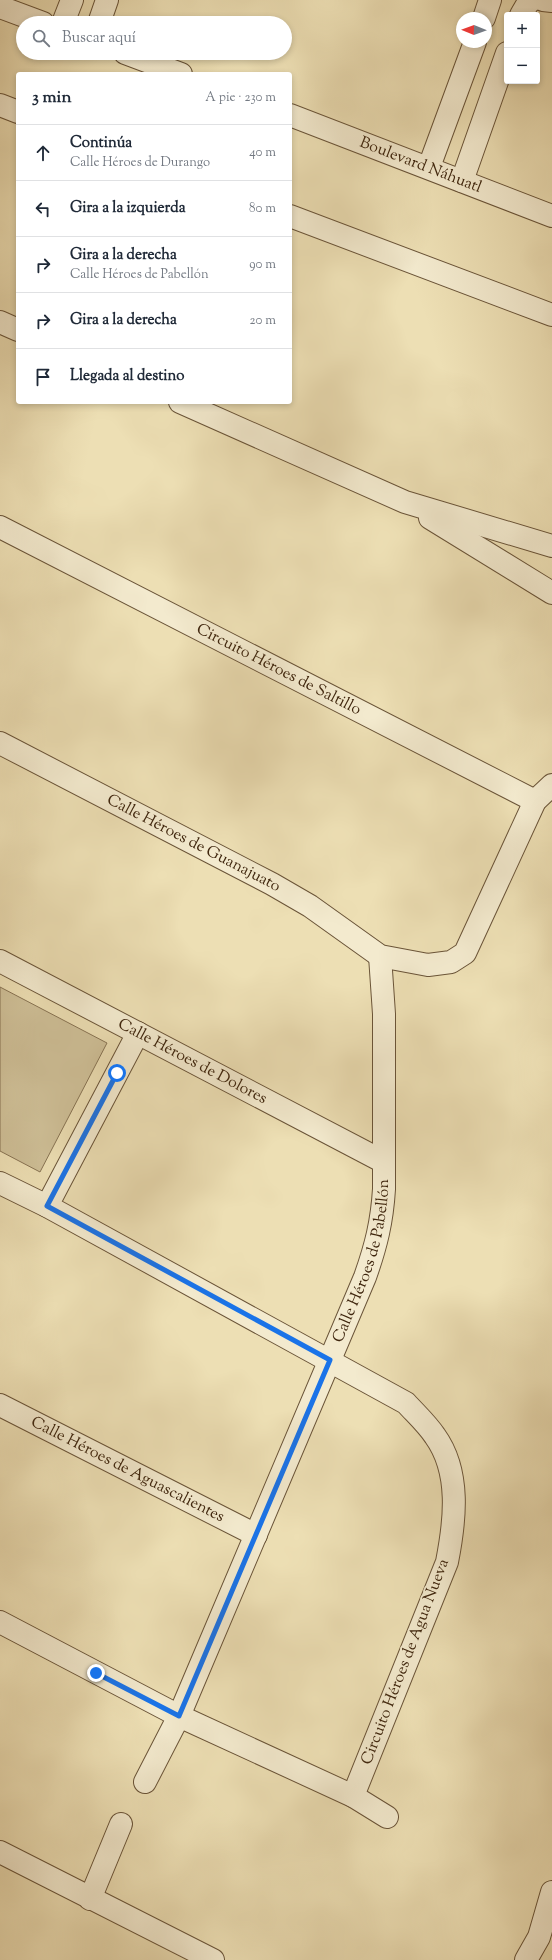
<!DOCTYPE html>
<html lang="es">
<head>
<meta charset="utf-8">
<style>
  :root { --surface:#fff; --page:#f6f6f7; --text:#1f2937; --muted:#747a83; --line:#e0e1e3 }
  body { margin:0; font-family:"Sorts Mill Goudy",serif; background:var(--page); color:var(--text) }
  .controls { position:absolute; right:12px; top:12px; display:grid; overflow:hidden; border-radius:4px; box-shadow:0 2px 6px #0003 }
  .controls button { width:36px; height:36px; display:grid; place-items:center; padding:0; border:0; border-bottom:1px solid var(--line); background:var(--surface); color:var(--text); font:20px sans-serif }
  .compass { position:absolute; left:456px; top:12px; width:36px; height:36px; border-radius:50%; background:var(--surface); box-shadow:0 2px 6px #0003; rotate:271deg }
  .stop { position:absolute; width:12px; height:12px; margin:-9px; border:3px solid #1a73e8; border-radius:50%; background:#fff }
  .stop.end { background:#1a73e8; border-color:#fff; box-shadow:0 1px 4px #0008 }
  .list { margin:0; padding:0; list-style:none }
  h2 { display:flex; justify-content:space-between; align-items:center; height:52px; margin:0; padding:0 16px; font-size:17px }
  h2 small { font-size:13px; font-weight:400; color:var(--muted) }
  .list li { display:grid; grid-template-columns:26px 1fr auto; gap:12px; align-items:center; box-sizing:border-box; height:56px; padding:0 16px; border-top:1px solid var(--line) }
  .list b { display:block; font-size:15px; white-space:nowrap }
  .list p { margin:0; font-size:13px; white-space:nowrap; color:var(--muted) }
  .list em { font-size:13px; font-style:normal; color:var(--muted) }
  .icon { flex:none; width:22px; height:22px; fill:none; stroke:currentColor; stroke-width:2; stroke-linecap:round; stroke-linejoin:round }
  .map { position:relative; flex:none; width:552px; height:1960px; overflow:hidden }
  .search { position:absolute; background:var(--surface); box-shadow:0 2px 6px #0003; left:16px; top:16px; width:276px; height:44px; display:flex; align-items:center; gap:10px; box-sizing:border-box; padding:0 14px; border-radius:22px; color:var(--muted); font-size:15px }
  .panel { position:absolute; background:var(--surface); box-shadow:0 2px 6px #0003; left:16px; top:72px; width:276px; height:332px; border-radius:4px }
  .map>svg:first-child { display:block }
  .green { fill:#cfc098; stroke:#877353 }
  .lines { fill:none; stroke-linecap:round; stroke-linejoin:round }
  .street-casing { stroke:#6a5438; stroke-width:24 }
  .street { stroke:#f3eace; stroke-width:22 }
  .route { stroke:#1a73e8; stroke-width:5 }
  .labels { text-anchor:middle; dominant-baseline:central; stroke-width:3.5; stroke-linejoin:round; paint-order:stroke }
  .street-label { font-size:16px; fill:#3f260e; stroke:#f3eace }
</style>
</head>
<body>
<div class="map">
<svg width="552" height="1960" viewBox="0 0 552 1960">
  <rect width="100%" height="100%" fill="#eddfb4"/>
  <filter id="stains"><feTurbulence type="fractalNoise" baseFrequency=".005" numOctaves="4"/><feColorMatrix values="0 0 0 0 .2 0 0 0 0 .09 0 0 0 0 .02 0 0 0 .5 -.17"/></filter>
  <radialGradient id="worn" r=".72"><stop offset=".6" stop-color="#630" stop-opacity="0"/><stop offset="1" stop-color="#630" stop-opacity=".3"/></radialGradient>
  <polygon class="green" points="0,987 107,1043 40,1172 0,1151"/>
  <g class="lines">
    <defs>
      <g id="street">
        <polyline points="543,0 552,1"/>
        <polyline points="0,7 43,23"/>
        <polyline points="521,15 528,3 532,0"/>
        <polyline points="484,18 490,0"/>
        <polyline points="63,23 72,0"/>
        <polyline points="99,23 107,0"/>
        <polyline points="125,53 181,74"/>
        <polyline points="0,105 18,112"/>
        <path id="s1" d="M290,115L552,216"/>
        <polyline points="429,167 475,42"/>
        <polyline points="462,181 507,53"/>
        <polyline points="290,216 552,315"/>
        <polyline points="0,322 18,330"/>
        <polyline points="180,402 405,502 552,546"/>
        <polyline points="430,518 552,593"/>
        <path id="s2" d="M0,527L535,801"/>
        <path id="s3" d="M0,743L272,884L310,906L380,956L428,965L451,962L465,953L535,801L552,785"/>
        <path id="s4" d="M0,961L384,1162"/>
        <path d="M0,1183L47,1206L406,1403C416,1414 427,1424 435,1436C461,1472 455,1521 447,1562L353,1796"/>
        <polyline points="47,1206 138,1033"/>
        <path id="s5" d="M0,1405L256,1535"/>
        <polyline points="0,1622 179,1716 353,1796 387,1817"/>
        <path id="s6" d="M145,1782L179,1716L365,1277C376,1246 382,1222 384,1189V1014L380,956"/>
        <polyline points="0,1852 213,1960"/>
        <polyline points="90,1899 121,1824"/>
        <polyline points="526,1960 539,1937 552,1892"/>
      </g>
    </defs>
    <use href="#street" class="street-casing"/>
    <use href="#street" class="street"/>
  </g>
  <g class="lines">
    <polyline class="route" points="96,1673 179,1716 330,1360 47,1206 117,1073"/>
  </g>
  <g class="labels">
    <g class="street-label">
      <text stroke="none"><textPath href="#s1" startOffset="140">Boulevard Náhuatl</textPath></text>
      <text stroke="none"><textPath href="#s2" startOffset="313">Circuito Héroes de Saltillo</textPath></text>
      <text stroke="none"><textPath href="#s3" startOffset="218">Calle Héroes de Guanajuato</textPath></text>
      <text stroke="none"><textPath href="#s4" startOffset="217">Calle Héroes de Dolores</textPath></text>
      <text stroke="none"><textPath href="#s6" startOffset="566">Calle Héroes de Pabellón</textPath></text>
      <text stroke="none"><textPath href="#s5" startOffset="143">Calle Héroes de Aguascalientes</textPath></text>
      <text transform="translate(406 1662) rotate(-69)">Circuito Héroes de Agua Nueva</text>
    </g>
  </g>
  <rect width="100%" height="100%" filter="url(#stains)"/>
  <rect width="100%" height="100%" fill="url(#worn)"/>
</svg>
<div class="controls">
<button>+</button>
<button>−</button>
</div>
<svg class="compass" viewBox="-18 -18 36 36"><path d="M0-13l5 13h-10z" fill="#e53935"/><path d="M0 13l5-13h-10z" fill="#747a83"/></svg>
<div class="stop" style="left:117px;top:1073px"></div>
<div class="stop end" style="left:96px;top:1673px"></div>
<div class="search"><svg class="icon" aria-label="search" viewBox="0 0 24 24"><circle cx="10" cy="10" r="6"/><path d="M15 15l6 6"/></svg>Buscar aquí</div>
<section class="panel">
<h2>3 min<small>A pie · 230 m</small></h2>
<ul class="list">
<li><svg class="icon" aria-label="ahead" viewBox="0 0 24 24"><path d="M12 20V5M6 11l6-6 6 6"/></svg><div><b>Continúa</b><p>Calle Héroes de Durango</p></div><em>40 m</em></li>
<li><svg class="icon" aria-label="left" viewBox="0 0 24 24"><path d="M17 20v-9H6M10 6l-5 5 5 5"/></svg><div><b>Gira a la izquierda</b></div><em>80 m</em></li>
<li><svg class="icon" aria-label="right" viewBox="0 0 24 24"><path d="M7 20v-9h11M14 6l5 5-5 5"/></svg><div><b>Gira a la derecha</b><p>Calle Héroes de Pabellón</p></div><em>90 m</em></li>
<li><svg class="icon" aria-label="right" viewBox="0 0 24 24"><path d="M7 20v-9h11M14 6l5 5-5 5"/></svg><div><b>Gira a la derecha</b></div><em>20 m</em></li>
<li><svg class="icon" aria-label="arrive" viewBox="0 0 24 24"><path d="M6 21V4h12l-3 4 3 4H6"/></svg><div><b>Llegada al destino</b></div></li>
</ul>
</section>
</div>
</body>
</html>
